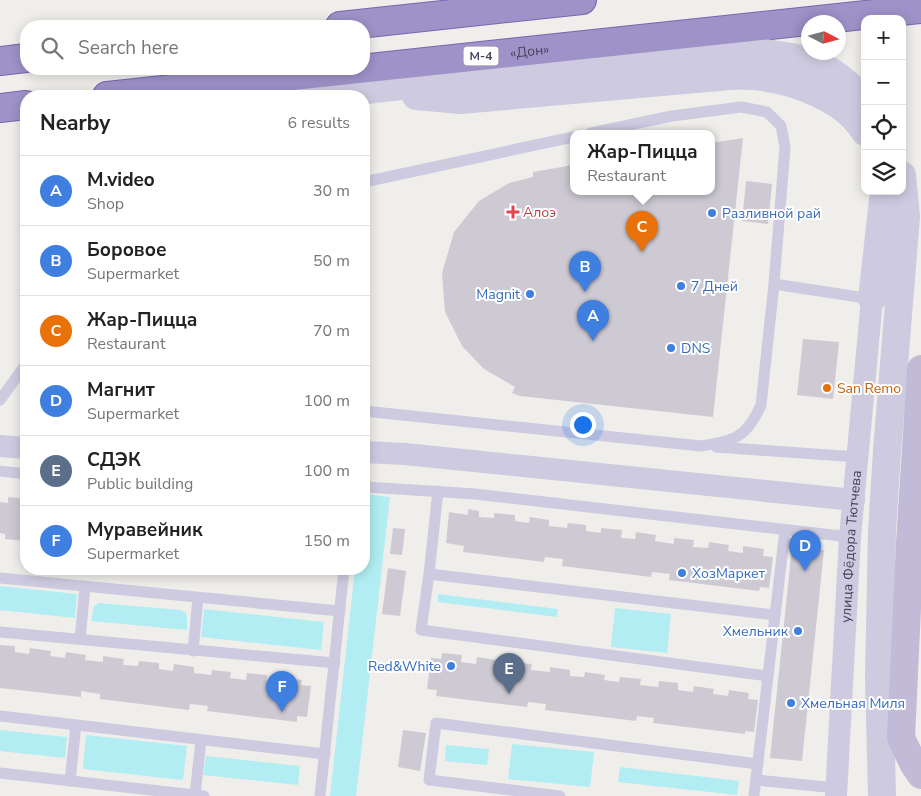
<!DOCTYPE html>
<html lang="en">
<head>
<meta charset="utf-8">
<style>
  :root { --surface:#fff; --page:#f2f2f2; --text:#222; --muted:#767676; --line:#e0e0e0; --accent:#4603f0 }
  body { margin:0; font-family:"Nunito Sans",sans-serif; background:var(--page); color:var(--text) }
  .controls { position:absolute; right:15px; top:15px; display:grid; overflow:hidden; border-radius:10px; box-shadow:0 2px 12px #0003 }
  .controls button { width:45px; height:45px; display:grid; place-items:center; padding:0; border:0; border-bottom:1px solid var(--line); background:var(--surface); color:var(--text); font:25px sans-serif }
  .compass { position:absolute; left:801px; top:15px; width:45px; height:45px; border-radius:50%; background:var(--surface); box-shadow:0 2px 12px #0003; rotate:96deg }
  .you { position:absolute; left:582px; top:424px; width:18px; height:18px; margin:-12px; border:4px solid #fff; border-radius:50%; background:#1a73e8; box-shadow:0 0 0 8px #1a73e833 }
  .badge { display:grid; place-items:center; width:32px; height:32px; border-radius:50%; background:var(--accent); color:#fff; font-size:16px; font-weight:700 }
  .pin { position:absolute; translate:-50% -41px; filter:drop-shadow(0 1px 2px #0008) }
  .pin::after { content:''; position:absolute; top:26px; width:18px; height:15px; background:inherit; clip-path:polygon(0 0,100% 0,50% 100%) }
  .popup { position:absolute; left:570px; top:130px; width:145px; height:65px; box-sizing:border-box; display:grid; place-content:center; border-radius:10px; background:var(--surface); filter:drop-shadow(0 1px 4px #0005); font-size:16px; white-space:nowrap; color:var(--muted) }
  .popup b { font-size:19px; color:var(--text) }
  .popup::after { content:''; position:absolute; left:50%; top:100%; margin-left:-10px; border:10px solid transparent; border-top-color:var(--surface) }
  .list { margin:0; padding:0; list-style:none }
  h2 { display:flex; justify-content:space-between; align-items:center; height:65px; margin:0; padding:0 20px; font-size:21px }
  h2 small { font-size:16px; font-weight:400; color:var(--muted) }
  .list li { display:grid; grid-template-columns:32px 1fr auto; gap:15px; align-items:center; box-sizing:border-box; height:70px; padding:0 20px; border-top:1px solid var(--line) }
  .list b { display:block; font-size:19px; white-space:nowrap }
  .list p { margin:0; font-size:16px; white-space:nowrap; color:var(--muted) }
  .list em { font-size:16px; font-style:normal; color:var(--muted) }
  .icon { flex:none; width:28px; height:28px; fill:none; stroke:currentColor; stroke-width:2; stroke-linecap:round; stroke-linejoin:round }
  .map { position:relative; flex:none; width:921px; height:796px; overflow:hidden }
  .search { position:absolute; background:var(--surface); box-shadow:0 2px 12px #0003; left:20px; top:20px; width:350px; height:55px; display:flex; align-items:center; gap:12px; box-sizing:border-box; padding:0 18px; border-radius:20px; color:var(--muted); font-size:19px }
  .panel { position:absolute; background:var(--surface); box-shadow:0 2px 12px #0003; left:20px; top:90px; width:350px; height:485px; border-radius:20px }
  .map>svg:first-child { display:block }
  .green { fill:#b2edf4 }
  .building { fill:#cecad4 }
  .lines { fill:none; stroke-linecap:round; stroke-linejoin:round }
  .trunk-casing { stroke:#7867ad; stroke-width:30 }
  .service { stroke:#cecae0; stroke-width:11 }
  .minor { stroke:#cecae0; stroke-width:22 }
  .tertiary { stroke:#cecae0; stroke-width:28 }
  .secondary { stroke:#c2bbd8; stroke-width:28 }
  .trunk { stroke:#9e92c8; stroke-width:28 }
  .health-dot { fill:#e0444e; stroke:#fff; stroke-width:2 }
  .shop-dot { fill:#3f7fe0; stroke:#fff; stroke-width:2 }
  .food-dot { fill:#e8710a; stroke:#fff; stroke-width:2 }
  .labels { text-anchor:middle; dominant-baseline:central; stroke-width:4; stroke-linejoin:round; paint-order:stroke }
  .shield { fill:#fff; stroke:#7e7b8c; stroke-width:1 }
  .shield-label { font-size:12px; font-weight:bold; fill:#46425b }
  .street-label { font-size:14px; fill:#46425b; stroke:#fff }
  .health-label { font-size:14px; fill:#be3a42; stroke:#fff; text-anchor:start }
  .shop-label { font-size:14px; fill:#366cbe; stroke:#fff; text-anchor:start }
  .food-label { font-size:14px; fill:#c56008; stroke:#fff; text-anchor:start }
</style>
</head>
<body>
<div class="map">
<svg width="921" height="796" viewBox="0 0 921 796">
  <rect width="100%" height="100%" fill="#efeeeb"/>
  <g class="green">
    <polygon points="364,494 390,497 356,796 330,796 355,569 364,569"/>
    <polygon points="0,586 77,594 75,618 0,610"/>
    <polygon points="438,594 558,609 557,617 438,602"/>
    <polygon points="99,603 181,610 186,613 187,618 187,630 91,621 94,606"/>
    <polygon points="615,608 671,614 667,653 611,647"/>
    <polygon points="204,609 324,622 321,650 201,637"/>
    <polygon points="0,730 67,737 65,758 0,751"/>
    <polygon points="86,735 187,746 183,780 83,769"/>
    <polygon points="512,744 594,752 590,787 508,779"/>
    <polygon points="446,745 489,749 487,765 445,761"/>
    <polygon points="206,756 300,766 298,785 203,775"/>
    <polygon points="620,767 739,781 737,795 618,782"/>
  </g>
  <g class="building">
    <polygon points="743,138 713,417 520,396 512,393 515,387 484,369 462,346 445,312 442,273 454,232 479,201 509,183 533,177 533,172 573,165 573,191 711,191 711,143"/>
    <polygon points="746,181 772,184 768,224 742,221"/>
    <polygon points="803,339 839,342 833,399 797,395"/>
    <polygon points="8,497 26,499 26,541 5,539 5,534 0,533 0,502 8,503"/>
    <polygon points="468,509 479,511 479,517 494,518 494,513 515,515 515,521 529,523 530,517 549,520 549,526 567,528 568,523 586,525 586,531 601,533 601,528 622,530 621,538 635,539 636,532 656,535 655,541 674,544 674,538 694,540 693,547 708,548 709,542 729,545 728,551 743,553 743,546 764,549 763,556 773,557 769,588 760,587 759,591 669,580 670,574 652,572 651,577 562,566 563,559 545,557 544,562 463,552 464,546 446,543 449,512 468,515"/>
    <polygon points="393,528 405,529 402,555 390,554"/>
    <polygon points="792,547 824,550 802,761 770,758"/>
    <polygon points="388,568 406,571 400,616 382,614"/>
    <polygon points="284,569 314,569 314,573 284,570"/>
    <polygon points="0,645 15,646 15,652 29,654 30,648 51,651 50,656 65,658 66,652 86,655 85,660 103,662 103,656 124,659 123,665 138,666 139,661 159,663 159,669 173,671 174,664 194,667 194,673 211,675 212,670 231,672 230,678 246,680 247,673 267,675 266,681 281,683 282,677 302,680 301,685 311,686 307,717 297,716 297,722 207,711 208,706 190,704 189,710 100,699 100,694 81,691 81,697 0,688"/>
    <polygon points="442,653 462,655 461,662 476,664 477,657 497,660 496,666 511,668 512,662 532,664 531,670 550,672 550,667 570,670 570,676 584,677 585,672 605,675 604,680 619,682 620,677 641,679 640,685 658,687 659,681 678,683 678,690 693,692 694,686 714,689 713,694 728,696 729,690 749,693 748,699 758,700 754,732 745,731 745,734 653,723 654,718 637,716 636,721 545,710 546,704 528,702 527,707 436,696 437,690 427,689 431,658 441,659"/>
    <polygon points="403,730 426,733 420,771 398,767"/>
  </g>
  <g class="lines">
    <defs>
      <g id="trunk">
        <polyline points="340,26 582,0"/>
        <polyline points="0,61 26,58"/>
        <path id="s2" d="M107,96L921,9"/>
        <polyline points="0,108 26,105"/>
      </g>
    </defs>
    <use href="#trunk" class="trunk-casing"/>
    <g class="service">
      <polyline points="364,182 573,137"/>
      <polyline points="774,284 872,299"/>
      <polyline points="0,400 26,364"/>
      <path d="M364,411L701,446C735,441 747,437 761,405L774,284L785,147L781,126L767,112L741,107L672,116L591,133"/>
      <polyline points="716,447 858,457"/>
      <polyline points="0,471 26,474"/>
      <polyline points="364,489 367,487 475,494 850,537"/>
      <polyline points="438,491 429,574 421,630 768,676"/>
      <polyline points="429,574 775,615"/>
      <polyline points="0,578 340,611"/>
      <polyline points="0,632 335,663"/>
      <polyline points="80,639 85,587"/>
      <polyline points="193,651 198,598"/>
      <polyline points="0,716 325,754"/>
      <polyline points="0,773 204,796"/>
      <polyline points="756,780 836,788"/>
      <polyline points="70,781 76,725"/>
      <polyline points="195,795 201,740"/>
      <polyline points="320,796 344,569"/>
      <polyline points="560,796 429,780 436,723 758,764"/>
      <polyline points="754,796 785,530"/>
    </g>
    <g class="minor">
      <polyline points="0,446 26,448"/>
      <polyline points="364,452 405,454 854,500"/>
      <path id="s1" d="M836,796L850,537L872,299"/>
    </g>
    <g class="tertiary">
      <path d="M244,90L263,91L367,90L553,68L766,53C784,56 805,58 821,66C838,74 851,87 865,100"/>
      <path d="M416,96L461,100L730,76C740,76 751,75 761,77C798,82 845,99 865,132"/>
      <polyline points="872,299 884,191"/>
      <polyline points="882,796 879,677 882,531 887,451 906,216 902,175"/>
    </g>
    <polyline class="secondary" points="921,369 910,543 901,738 914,765 921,775"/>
    <use href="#trunk" class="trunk"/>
  </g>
  <path class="health-dot" d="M510.5 204.5h5v5h5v5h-5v5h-5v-5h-5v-5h5z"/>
  <g class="shop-dot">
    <circle cx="712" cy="213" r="5"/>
    <circle cx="681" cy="286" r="5"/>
    <circle cx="530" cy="294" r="5"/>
    <circle cx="671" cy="348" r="5"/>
    <circle cx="682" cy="573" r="5"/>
    <circle cx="798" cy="631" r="5"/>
    <circle cx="451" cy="666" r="5"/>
    <circle cx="791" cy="703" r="5"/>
  </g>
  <circle class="food-dot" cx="827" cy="388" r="5"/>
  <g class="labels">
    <rect class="shield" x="463.5" y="46.5" width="35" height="19" rx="4"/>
    <g class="shield-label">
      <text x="481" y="56">М-4</text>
    </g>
    <g class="street-label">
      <text stroke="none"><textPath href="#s2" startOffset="425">«Дон»</textPath></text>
      <text stroke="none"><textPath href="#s1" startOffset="250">улица Фёдора Тютчева</textPath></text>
    </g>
    <g class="health-label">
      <text x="523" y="212">Алоэ</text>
    </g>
    <g class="shop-label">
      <text x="722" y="213">Разливной рай</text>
      <text x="691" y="286">7 Дней</text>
      <text x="520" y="294" text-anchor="end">Magnit</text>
      <text x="681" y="348">DNS</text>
      <text x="692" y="573">ХозМаркет</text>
      <text x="788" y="631" text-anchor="end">Хмельник</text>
      <text x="441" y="666" text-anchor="end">Red&amp;White</text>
      <text x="801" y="703">Хмельная Миля</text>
    </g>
    <g class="food-label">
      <text x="837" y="388">San Remo</text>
    </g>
  </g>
</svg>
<div class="controls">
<button>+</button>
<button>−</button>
<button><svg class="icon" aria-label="locate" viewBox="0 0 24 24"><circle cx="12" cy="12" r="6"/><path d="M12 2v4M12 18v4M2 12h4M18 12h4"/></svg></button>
<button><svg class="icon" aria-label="layers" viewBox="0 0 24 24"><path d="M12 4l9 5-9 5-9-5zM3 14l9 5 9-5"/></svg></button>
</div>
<svg class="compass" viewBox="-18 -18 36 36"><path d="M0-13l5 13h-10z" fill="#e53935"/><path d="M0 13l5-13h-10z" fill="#767676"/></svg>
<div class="you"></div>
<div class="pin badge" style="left:593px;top:341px;background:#3f7fe0">A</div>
<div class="pin badge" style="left:585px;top:292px;background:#3f7fe0">B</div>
<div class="pin badge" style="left:642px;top:252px;background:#e8710a">C</div>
<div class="popup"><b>Жар-Пицца</b>Restaurant</div>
<div class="pin badge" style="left:805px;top:571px;background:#3f7fe0">D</div>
<div class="pin badge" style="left:509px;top:694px;background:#5c6f8a">E</div>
<div class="pin badge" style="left:282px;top:712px;background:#3f7fe0">F</div>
<div class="search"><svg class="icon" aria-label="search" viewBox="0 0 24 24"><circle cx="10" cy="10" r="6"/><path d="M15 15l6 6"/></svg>Search here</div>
<section class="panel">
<h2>Nearby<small>6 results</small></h2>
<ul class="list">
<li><span class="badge" style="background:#3f7fe0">A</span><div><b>M.video</b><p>Shop</p></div><em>30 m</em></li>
<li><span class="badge" style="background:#3f7fe0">B</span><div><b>Боровое</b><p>Supermarket</p></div><em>50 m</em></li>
<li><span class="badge" style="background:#e8710a">C</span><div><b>Жар-Пицца</b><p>Restaurant</p></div><em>70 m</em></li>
<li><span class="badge" style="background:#3f7fe0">D</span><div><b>Магнит</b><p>Supermarket</p></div><em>100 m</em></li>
<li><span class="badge" style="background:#5c6f8a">E</span><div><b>СДЭК</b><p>Public building</p></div><em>100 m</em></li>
<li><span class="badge" style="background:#3f7fe0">F</span><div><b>Муравейник</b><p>Supermarket</p></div><em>150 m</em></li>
</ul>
</section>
</div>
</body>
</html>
